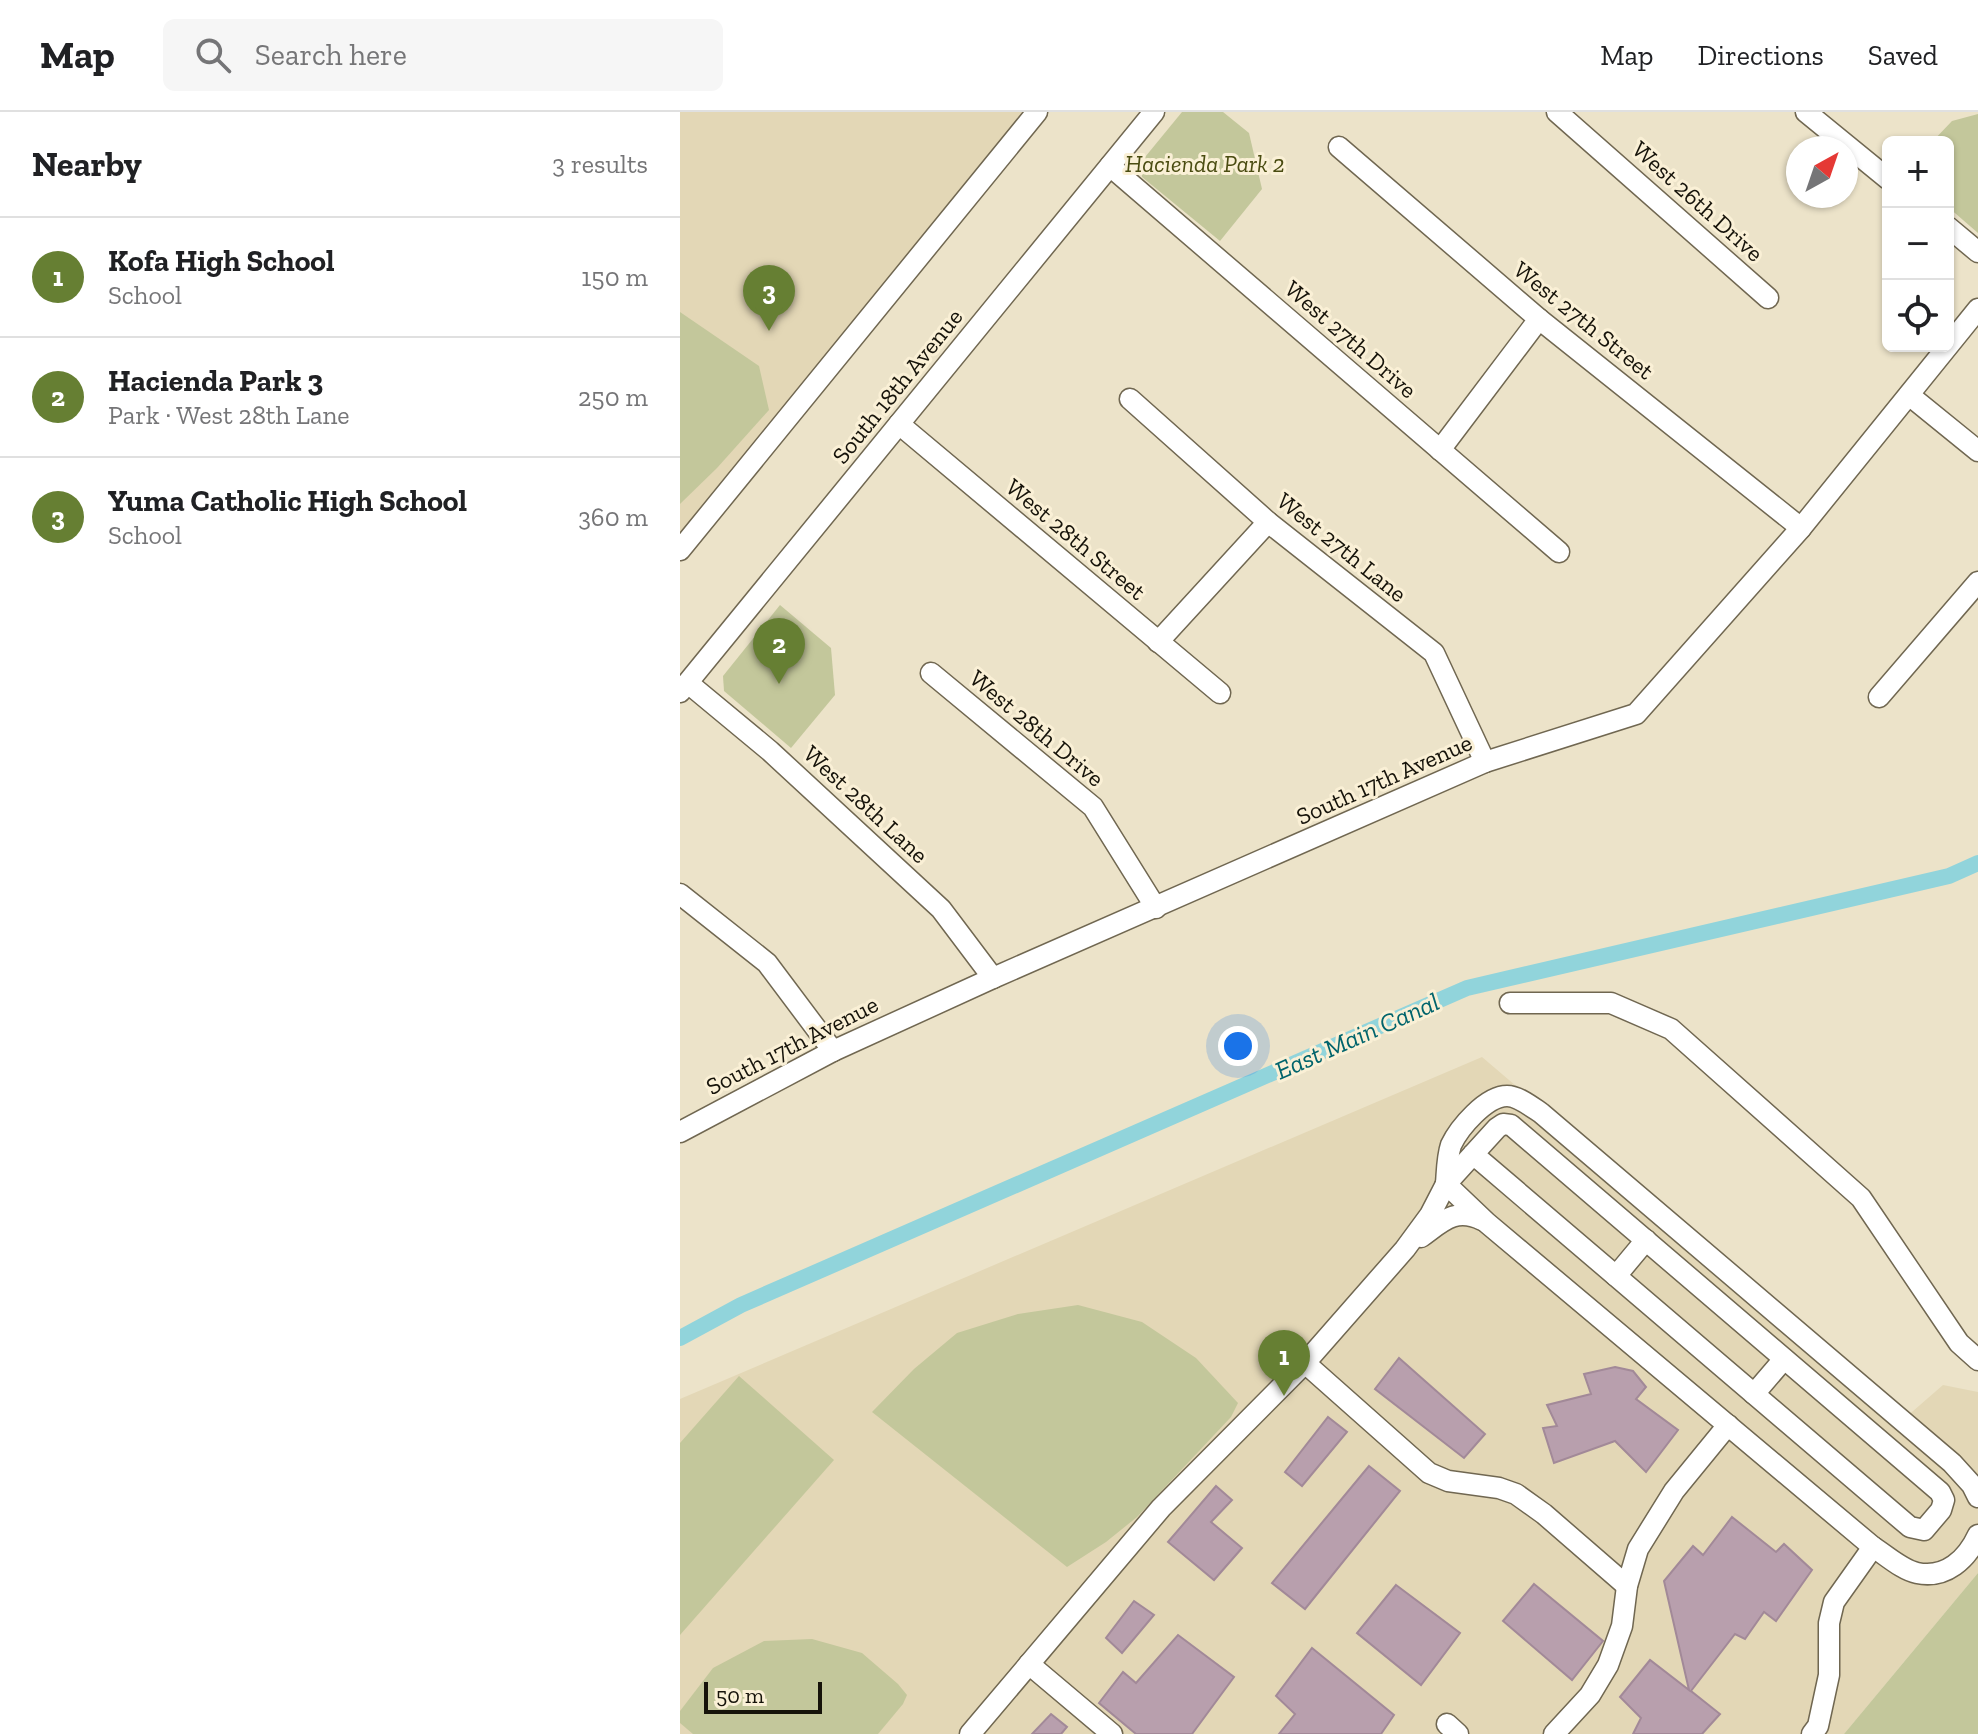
<!DOCTYPE html>
<html lang="en">
<head>
<meta charset="utf-8">
<style>
  :root { --surface:#fff; --page:#f6f6f6; --text:#202124; --muted:#757577; --line:#e0e0e0; --accent:#667f33 }
  body { margin:0; font-family:"Zilla Slab",serif; background:var(--page); color:var(--text) }
  .controls { position:absolute; right:24px; top:24px; display:grid; overflow:hidden; border-radius:12px; box-shadow:0 2px 6px #0004 }
  .controls button { width:72px; height:72px; display:grid; place-items:center; padding:0; border:0; border-bottom:2px solid var(--line); background:var(--surface); color:var(--text); font:40px sans-serif }
  .compass { position:absolute; left:1106px; top:24px; width:72px; height:72px; border-radius:50%; background:var(--surface); box-shadow:0 2px 6px #0004; rotate:40deg }
  .scale { position:absolute; left:24px; bottom:20px; width:118px; box-sizing:border-box; padding-left:8px; border:4px solid #16130a; border-top:0; font-size:22px; line-height:28px; white-space:nowrap; color:#16130a; -webkit-text-stroke:6px #faf0d6; paint-order:stroke }
  .you { position:absolute; left:558px; top:934px; width:28px; height:28px; margin:-20px; border:6px solid #fff; border-radius:50%; background:#1a73e8; box-shadow:0 0 0 12px #1a73e833 }
  .badge { display:grid; place-items:center; width:52px; height:52px; border-radius:50%; background:var(--accent); color:#fff; font-size:26px; font-weight:700 }
  .pin { position:absolute; translate:-50% -66px; filter:drop-shadow(0 2px 4px #0008) }
  .pin::after { content:''; position:absolute; top:42px; width:28px; height:24px; background:inherit; clip-path:polygon(0 0,100% 0,50% 100%) }
  .list { margin:0; padding:0; list-style:none }
  h2 { display:flex; justify-content:space-between; align-items:center; height:104px; margin:0; padding:0 32px; font-size:34px }
  h2 small { font-size:26px; font-weight:400; color:var(--muted) }
  .list li { display:grid; grid-template-columns:52px 1fr auto; gap:24px; align-items:center; box-sizing:border-box; height:120px; padding:0 32px; border-top:2px solid var(--line) }
  .list b { display:block; font-size:30px; white-space:nowrap }
  .list p { margin:0; font-size:26px; white-space:nowrap; color:var(--muted) }
  .list em { font-size:26px; font-style:normal; color:var(--muted) }
  .icon { flex:none; width:44px; height:44px; fill:none; stroke:currentColor; stroke-width:2; stroke-linecap:round; stroke-linejoin:round }
  .map { position:relative; flex:none; width:1298px; height:1622px; overflow:hidden }
  header { display:flex; align-items:center; gap:48px; box-sizing:border-box; height:112px; padding:0 40px; background:var(--surface); border-bottom:2px solid var(--line) }
  header strong { font-size:38px }
  nav { display:flex; gap:44px; margin-inline-start:auto; font-size:28px }
  .search { width:560px; height:72px; background:var(--page); display:flex; align-items:center; gap:20px; box-sizing:border-box; padding:0 28px; border-radius:12px; color:var(--muted); font-size:30px }
  main { display:flex }
  aside { flex:1; background:var(--surface) }
  .map>svg:first-child { display:block }
  .built { fill:#e3d7b6 }
  .green { fill:#c3c79b }
  .lines { fill:none; stroke-linecap:round; stroke-linejoin:round }
  .canal { stroke:#91d4db; stroke-width:16 }
  .building { fill:#b89fad; stroke:#a28998; stroke-width:2 }
  .minor-casing { stroke:#706751; stroke-width:23 }
  .minor { stroke:#fff; stroke-width:20 }
  .labels { text-anchor:middle; dominant-baseline:central; stroke-width:6; stroke-linejoin:round; paint-order:stroke }
  .park-label { font-size:24px; font-style:italic; fill:#4a4c11; stroke:#faf0d6 }
  .street-label { font-size:24px; fill:#16130a; stroke:#faf0d6 }
  .water-label { font-size:26px; font-style:italic; fill:#01646c; stroke:#faf0d6 }
</style>
</head>
<body>
<header>
<strong>Map</strong>
<div class="search"><svg class="icon" aria-label="search" viewBox="0 0 24 24"><circle cx="10" cy="10" r="6"/><path d="M15 15l6 6"/></svg>Search here</div>
<nav><a>Map</a><a>Directions</a><a>Saved</a></nav>
</header>
<main>
<aside>
<h2>Nearby<small>3 results</small></h2>
<ul class="list">
<li><span class="badge">1</span><div><b>Kofa High School</b><p>School</p></div><em>150 m</em></li>
<li><span class="badge">2</span><div><b>Hacienda Park 3</b><p>Park · West 28th Lane</p></div><em>250 m</em></li>
<li><span class="badge">3</span><div><b>Yuma Catholic High School</b><p>School</p></div><em>360 m</em></li>
</ul>
</aside>
<div class="map">
<svg width="1298" height="1622" viewBox="0 0 1298 1622">
  <rect width="100%" height="100%" fill="#ece3c9"/>
  <g class="built">
    <polygon points="0,0 357,0 0,438"/>
    <polygon points="802,945 1225,1306 1263,1273 1298,1280 1298,1461 1164,1622 0,1622 0,1287"/>
  </g>
  <g class="green">
    <polygon points="502,0 543,0 569,21 582,77 540,129 462,65 461,50"/>
    <polygon points="1298,2 1298,121 1268,95 1268,30 1252,30 1272,9"/>
    <polygon points="0,200 79,254 89,298 37,356 0,392"/>
    <polygon points="100,493 151,536 155,583 111,636 44,579 43,564"/>
    <polygon points="398,1193 462,1210 516,1246 558,1291 551,1305 457,1405 426,1430 387,1455 192,1300 234,1257 277,1221 338,1202"/>
    <polygon points="59,1264 154,1348 0,1523 0,1331"/>
    <polygon points="1298,1461 1298,1622 1164,1622"/>
    <polygon points="132,1527 182,1541 218,1572 227,1583 223,1592 198,1622 13,1622 0,1611 0,1599 33,1556 84,1529"/>
  </g>
  <g class="lines">
    <polyline class="canal" points="0,1226 61,1193 787,876 1269,764 1298,751"/>
  </g>
  <g class="building">
    <polygon points="719,1246 805,1322 784,1346 695,1277"/>
    <polygon points="935,1255 953,1259 966,1275 956,1287 998,1318 966,1360 935,1329 874,1351 863,1316 877,1314 867,1293 911,1282 904,1262"/>
    <polygon points="648,1305 667,1320 622,1374 605,1360"/>
    <polygon points="689,1354 720,1379 625,1497 592,1471"/>
    <polygon points="536,1374 552,1388 531,1410 562,1436 534,1468 488,1430"/>
    <polygon points="1052,1405 1096,1440 1104,1432 1132,1458 1096,1509 1084,1500 1065,1527 1055,1522 1011,1579 1040,1602 1022,1622 953,1622 961,1606 940,1585 970,1548 1009,1578 984,1469 1013,1434 1023,1443"/>
    <polygon points="854,1472 923,1529 892,1568 823,1509"/>
    <polygon points="716,1473 780,1521 741,1573 677,1521"/>
    <polygon points="454,1489 474,1503 442,1541 426,1526"/>
    <polygon points="498,1523 554,1565 512,1622 456,1622 419,1591 443,1560 456,1571"/>
    <polygon points="632,1536 714,1603 701,1622 599,1622 615,1602 596,1584"/>
    <polygon points="371,1602 387,1615 381,1622 352,1622"/>
  </g>
  <g class="lines">
    <defs>
      <g id="minor">
        <polyline points="877,0 1088,186"/>
        <polyline points="1126,0 1208,67"/>
        <polyline points="659,35 859,207 1121,416"/>
        <polyline points="430,54 879,440"/>
        <polyline points="1268,115 1298,140"/>
        <polyline points="1229,283 1298,339"/>
        <polyline points="450,287 588,410 754,541 805,650"/>
        <polyline points="219,312 540,581"/>
        <polyline points="760,338 859,207"/>
        <polyline points="0,438 357,0"/>
        <polyline points="478,530 588,410"/>
        <polyline points="251,561 413,695 476,796"/>
        <polyline points="8,571 90,639 261,797 313,866"/>
        <polyline points="0,580 474,0"/>
        <polyline points="1199,585 1298,470"/>
        <polyline points="0,782 87,851 153,939"/>
        <polyline points="830,891 931,891 991,917 1181,1086 1279,1231 1298,1248"/>
        <polyline points="0,1020 153,939 313,866 805,650 956,602 1121,416 1298,197"/>
        <path d="M766,1072C767,1059 767,1045 771,1033C779,1016 806,984 827,984C838,984 852,995 861,1001L1272,1351L1292,1373L1298,1385"/>
        <path d="M766,1072L807,1111L1193,1435C1206,1443 1222,1458 1237,1461C1266,1467 1287,1447 1298,1423"/>
        <path d="M741,1125C762,1110 775,1095 802,1108"/>
        <polyline points="936,1164 966,1128"/>
        <polyline points="625,1251 749,1361 768,1369 819,1376 836,1382 864,1402 947,1474"/>
        <polyline points="1074,1282 1104,1247"/>
        <polyline points="349,1552 432,1622"/>
        <polyline points="767,1612 778,1622"/>
        <polyline points="290,1622 481,1396 625,1251 725,1137 750,1103 766,1072 817,1016 823,1012 831,1013 1260,1380 1264,1388 1261,1398 1244,1418 1230,1415 793,1042"/>
        <polyline points="874,1622 910,1583 928,1553 942,1514 947,1474 958,1437 994,1379 1048,1313"/>
        <polyline points="1132,1622 1138,1614 1149,1563 1149,1511 1154,1490 1193,1435"/>
      </g>
    </defs>
    <use href="#minor" class="minor-casing"/>
    <use href="#minor" class="minor"/>
  </g>
  <g class="labels">
    <g class="park-label">
      <text x="525" y="51">Hacienda Park 2</text>
    </g>
    <g class="street-label">
      <text transform="translate(1018 89) rotate(42)">West 26th Drive</text>
      <text transform="translate(904 208) rotate(39)">West 27th Street</text>
      <text transform="translate(671 227) rotate(41)">West 27th Drive</text>
      <text transform="translate(217 274) rotate(-51)">South 18th Avenue</text>
      <text transform="translate(396 427) rotate(40)">West 28th Street</text>
      <text transform="translate(662 435) rotate(39)">West 27th Lane</text>
      <text transform="translate(357 616) rotate(40)">West 28th Drive</text>
      <text transform="translate(704 667) rotate(-24)">South 17th Avenue</text>
      <text transform="translate(186 692) rotate(43)">West 28th Lane</text>
      <text transform="translate(112 933) rotate(-27)">South 17th Avenue</text>
    </g>
    <g class="water-label">
      <text transform="translate(677 924) rotate(-24)">East Main Canal</text>
    </g>
  </g>
</svg>
<div class="controls">
<button>+</button>
<button>−</button>
<button><svg class="icon" aria-label="locate" viewBox="0 0 24 24"><circle cx="12" cy="12" r="6"/><path d="M12 2v4M12 18v4M2 12h4M18 12h4"/></svg></button>
</div>
<svg class="compass" viewBox="-18 -18 36 36"><path d="M0-13l5 13h-10z" fill="#e53935"/><path d="M0 13l5-13h-10z" fill="#757577"/></svg>
<div class="scale">50 m</div>
<div class="you"></div>
<div class="pin badge" style="left:604px;top:1284px">1</div>
<div class="pin badge" style="left:99px;top:572px">2</div>
<div class="pin badge" style="left:89px;top:219px">3</div>
</div>
</main>
</body>
</html>
